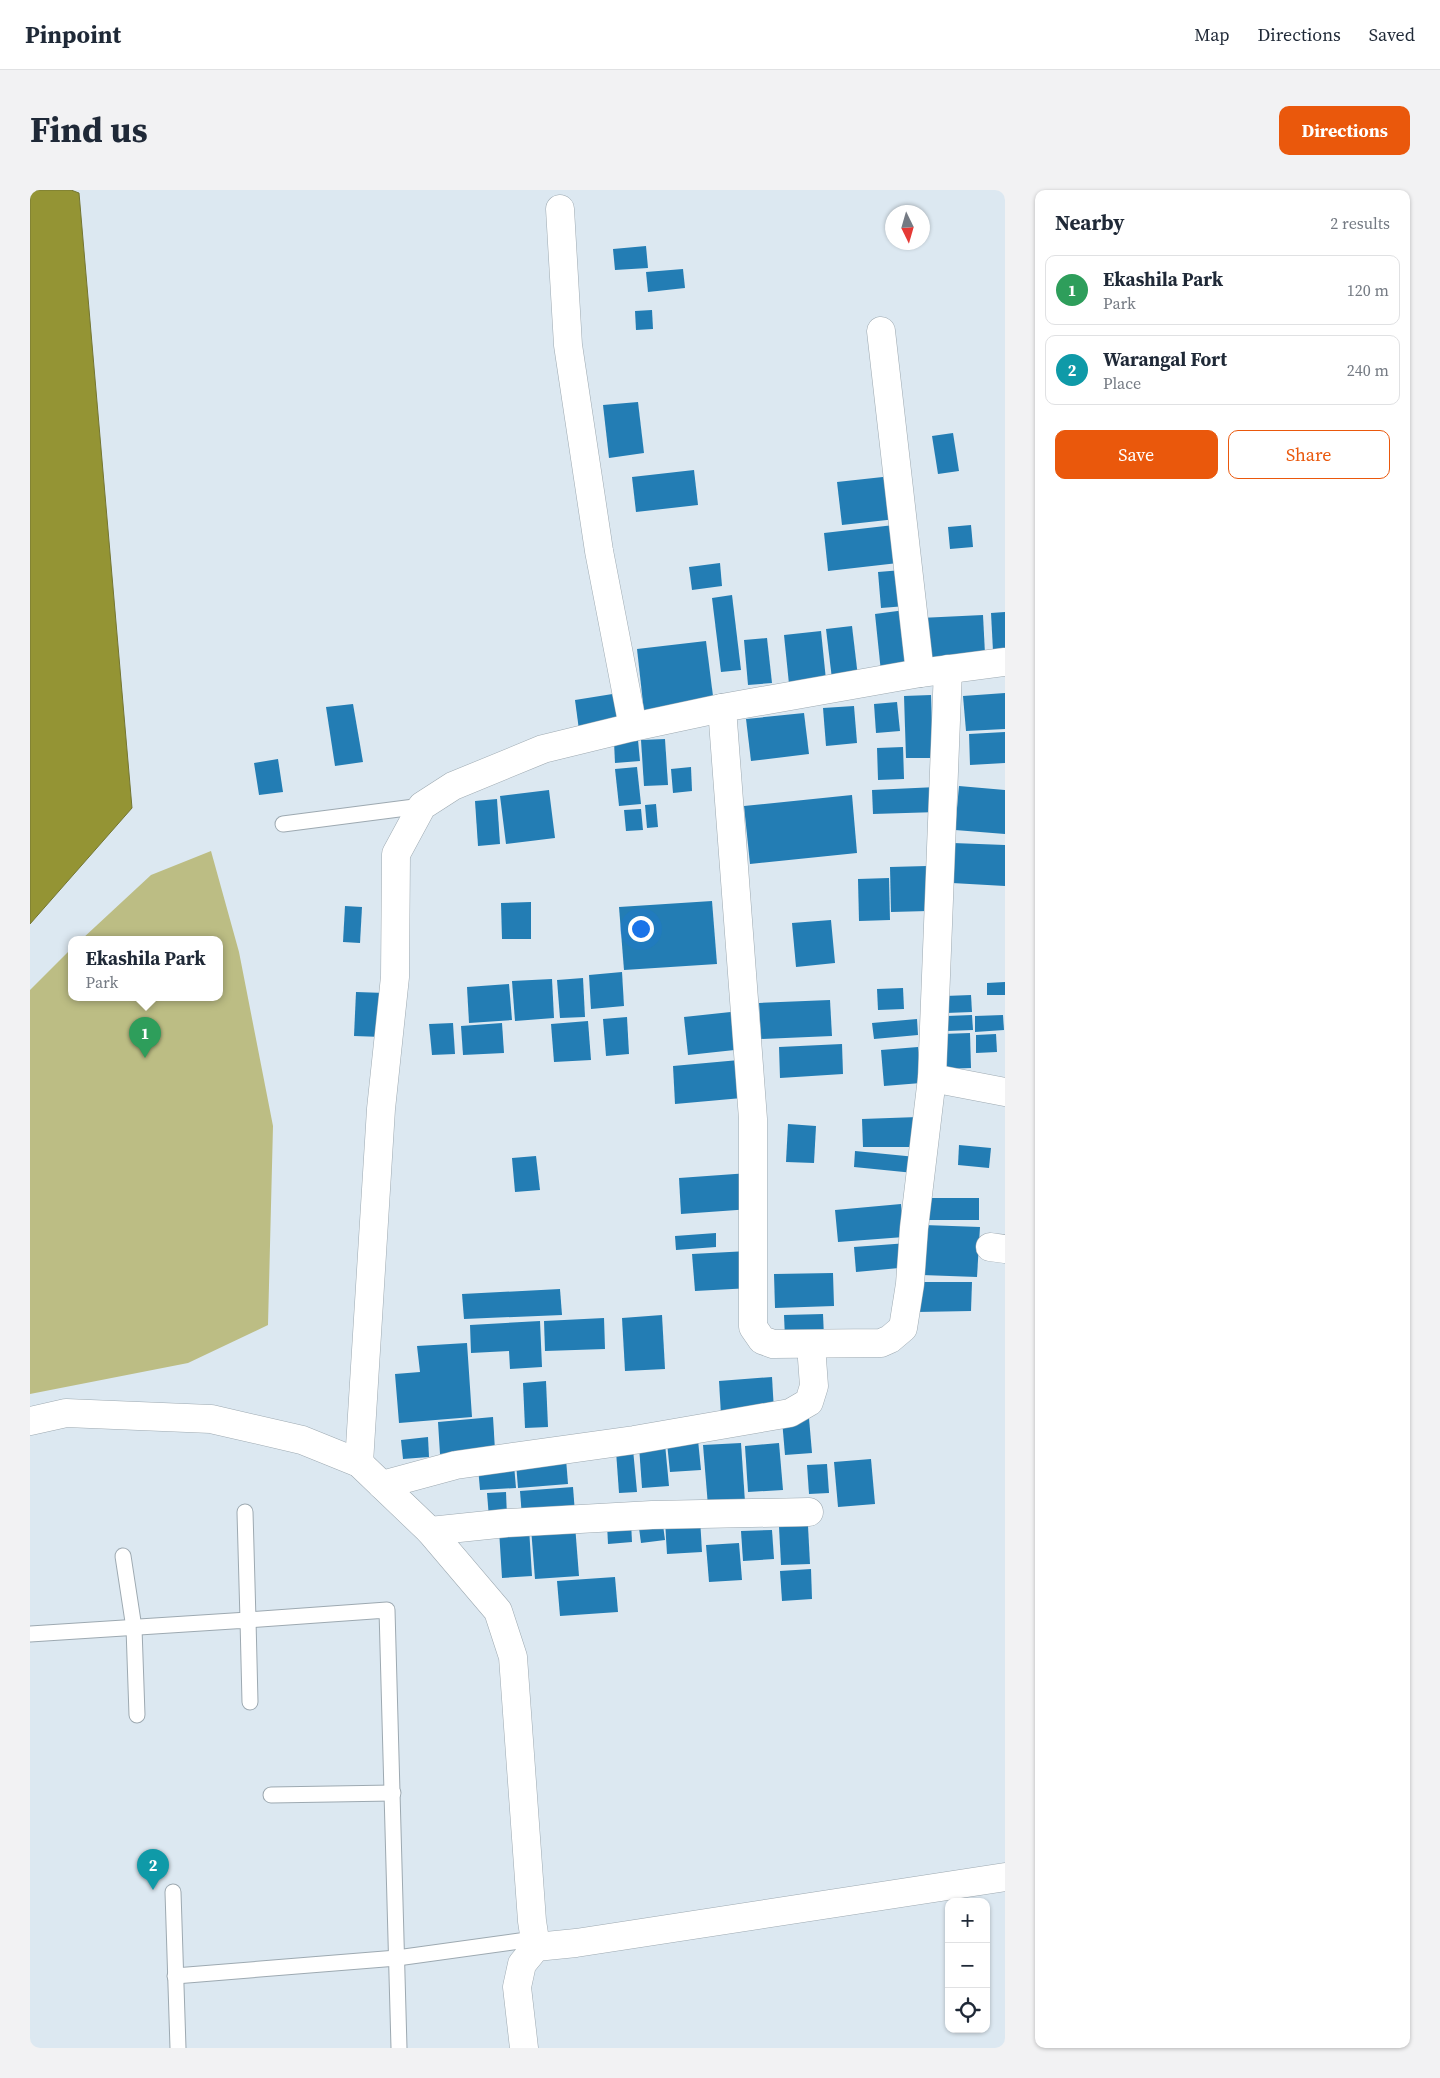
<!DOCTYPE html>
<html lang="en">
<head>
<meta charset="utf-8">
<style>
  :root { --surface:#fff; --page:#f2f2f3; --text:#1f2937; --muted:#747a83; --line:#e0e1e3; --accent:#ea580c }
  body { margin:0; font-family:"Source Serif 4",serif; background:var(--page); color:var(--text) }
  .controls { position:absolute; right:15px; bottom:15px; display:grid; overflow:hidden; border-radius:10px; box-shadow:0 1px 4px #0004 }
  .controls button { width:45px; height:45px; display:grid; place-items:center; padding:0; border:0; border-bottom:1px solid var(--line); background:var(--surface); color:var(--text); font:25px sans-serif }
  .compass { position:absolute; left:855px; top:15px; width:45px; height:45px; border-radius:50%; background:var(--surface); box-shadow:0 1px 4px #0004; rotate:175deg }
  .you { position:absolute; left:610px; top:738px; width:18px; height:18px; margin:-12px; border:4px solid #fff; border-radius:50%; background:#1a73e8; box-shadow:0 0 0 8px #1a73e833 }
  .badge { display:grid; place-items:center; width:32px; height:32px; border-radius:50%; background:var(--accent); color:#fff; font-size:16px; font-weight:700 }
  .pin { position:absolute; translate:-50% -41px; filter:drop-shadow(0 1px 2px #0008) }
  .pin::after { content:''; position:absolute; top:26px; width:18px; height:15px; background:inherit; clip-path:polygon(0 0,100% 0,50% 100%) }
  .popup { position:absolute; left:38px; top:746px; width:155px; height:65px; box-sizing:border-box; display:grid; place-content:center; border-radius:10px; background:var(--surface); filter:drop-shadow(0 1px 4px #0005); font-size:16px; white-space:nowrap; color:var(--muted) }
  .popup b { font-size:19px; color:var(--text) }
  .popup::after { content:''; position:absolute; left:50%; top:100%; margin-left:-10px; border:10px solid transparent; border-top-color:var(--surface) }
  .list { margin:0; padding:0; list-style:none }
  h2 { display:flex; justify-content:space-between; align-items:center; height:65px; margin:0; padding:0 20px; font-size:21px }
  h2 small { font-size:16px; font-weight:400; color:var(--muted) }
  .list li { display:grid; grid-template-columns:32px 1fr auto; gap:15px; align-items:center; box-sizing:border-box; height:70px; margin:0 10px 10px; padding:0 10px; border:1px solid var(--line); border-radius:10px }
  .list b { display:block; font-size:19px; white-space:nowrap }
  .list p { margin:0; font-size:16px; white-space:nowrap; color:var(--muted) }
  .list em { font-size:16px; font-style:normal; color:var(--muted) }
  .actions { display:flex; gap:10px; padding:15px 20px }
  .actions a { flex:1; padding:11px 0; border:1px solid var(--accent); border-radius:10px; text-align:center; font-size:18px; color:var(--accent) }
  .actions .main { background:var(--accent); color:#fff }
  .icon { flex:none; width:28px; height:28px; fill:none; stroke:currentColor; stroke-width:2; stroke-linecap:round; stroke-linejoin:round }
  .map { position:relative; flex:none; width:975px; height:1858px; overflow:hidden; border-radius:10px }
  header { display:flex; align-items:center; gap:30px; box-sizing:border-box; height:70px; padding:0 25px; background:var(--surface); border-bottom:1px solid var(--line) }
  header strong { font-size:24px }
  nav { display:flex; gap:28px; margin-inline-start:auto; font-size:18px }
  .intro { display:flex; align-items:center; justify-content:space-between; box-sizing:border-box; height:120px; padding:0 30px }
  h1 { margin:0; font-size:35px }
  .button { padding:12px 22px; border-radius:10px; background:var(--accent); color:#fff; font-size:18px; font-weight:700 }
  main { display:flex; gap:30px; padding:0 30px }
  aside { flex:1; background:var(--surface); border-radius:10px; box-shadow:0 1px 4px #0004 }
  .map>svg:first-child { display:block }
  .green { fill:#bcbd84 }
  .water { fill:#949434; stroke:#737532 }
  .building { fill:#237db4 }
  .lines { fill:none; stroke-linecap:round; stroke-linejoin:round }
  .service-casing { stroke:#9da9b1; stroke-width:17 }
  .minor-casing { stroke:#9da9b1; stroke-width:29 }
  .tertiary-casing { stroke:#9da9b1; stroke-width:29 }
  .service { stroke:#fff; stroke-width:15 }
  .minor { stroke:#fff; stroke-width:28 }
  .tertiary { stroke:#fff; stroke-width:28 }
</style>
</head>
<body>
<header>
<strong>Pinpoint</strong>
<nav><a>Map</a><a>Directions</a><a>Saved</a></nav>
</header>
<div class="intro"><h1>Find us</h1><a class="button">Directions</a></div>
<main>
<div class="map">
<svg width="975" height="1858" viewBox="0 0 975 1858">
  <rect width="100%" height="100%" fill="#dce8f1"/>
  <polygon class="green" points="181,661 209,762 243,936 238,1135 158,1173 0,1204 0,800 41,759 41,807 189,807 189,749 52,749 121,685"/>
  <polygon class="water" points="0,0 41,0 49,3 102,618 0,734"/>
  <g class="building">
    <polygon points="616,56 618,78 585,80 583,59"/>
    <polygon points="653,79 655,98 618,102 616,82"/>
    <polygon points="622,120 623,139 606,140 605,121"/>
    <polygon points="608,212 614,263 579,268 573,215"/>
    <polygon points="923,243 929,281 908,284 902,246"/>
    <polygon points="664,280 668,315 606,322 602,287"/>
    <polygon points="862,286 866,329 812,335 807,292"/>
    <polygon points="864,335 868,373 798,381 794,343"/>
    <polygon points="941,335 943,357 920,359 918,337"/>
    <polygon points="690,373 692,396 662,400 659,377"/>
    <polygon points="872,380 876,416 851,418 848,382"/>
    <polygon points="702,405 711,480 691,482 682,408"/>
    <polygon points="875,420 882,478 851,482 845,424"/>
    <polygon points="975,422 975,460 963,461 961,423"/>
    <polygon points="953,425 955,464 892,468 890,428"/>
    <polygon points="822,436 828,487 802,489 796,439"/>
    <polygon points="791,441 796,490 759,494 754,445"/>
    <polygon points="737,448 742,493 718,495 714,450"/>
    <polygon points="676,451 684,514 614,522 607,459"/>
    <polygon points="595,502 599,532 549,540 545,510"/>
    <polygon points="975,503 975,539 936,541 933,506"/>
    <polygon points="901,505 903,568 876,568 874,506"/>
    <polygon points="867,512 870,541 846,543 844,514"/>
    <polygon points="323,514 333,572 305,576 296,517"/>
    <polygon points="824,516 827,553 796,556 793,518"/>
    <polygon points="774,523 779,564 721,571 716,529"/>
    <polygon points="975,542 975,573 940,575 939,544"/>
    <polygon points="635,549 638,595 614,596 611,550"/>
    <polygon points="608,550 610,571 585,573 584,552"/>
    <polygon points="873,557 874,589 848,590 847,558"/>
    <polygon points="248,569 253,602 229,605 224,573"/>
    <polygon points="607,577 611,614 589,616 585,579"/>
    <polygon points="661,577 662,601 643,603 641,579"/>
    <polygon points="929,596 975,600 975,644 925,640"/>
    <polygon points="907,597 908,622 843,624 842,600"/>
    <polygon points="519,600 525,648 476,654 470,606"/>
    <polygon points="822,605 827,663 720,674 714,616"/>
    <polygon points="467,609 470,654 448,656 445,611"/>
    <polygon points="626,614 628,637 617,638 615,615"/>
    <polygon points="611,619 613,640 596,641 594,620"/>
    <polygon points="923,653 975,655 975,696 922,693"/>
    <polygon points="897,676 898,721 861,722 860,677"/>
    <polygon points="859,688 860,730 829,731 828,689"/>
    <polygon points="682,711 687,774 594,780 589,717"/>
    <polygon points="501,712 501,749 472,749 471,713"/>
    <polygon points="315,716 332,717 330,753 313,752"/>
    <polygon points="801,730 805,773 766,777 762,733"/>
    <polygon points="592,782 594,816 561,819 559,785"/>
    <polygon points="553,788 555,827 530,828 527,790"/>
    <polygon points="522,789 524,828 485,831 482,791"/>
    <polygon points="975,792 975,805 957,805 957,793"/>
    <polygon points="479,794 482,830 439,833 437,797"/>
    <polygon points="873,798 874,819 848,820 847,799"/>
    <polygon points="326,802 355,803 352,847 324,846"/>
    <polygon points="941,805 942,822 916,823 915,806"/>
    <polygon points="800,810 802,846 731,849 729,813"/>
    <polygon points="710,821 714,859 658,865 654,827"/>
    <polygon points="942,825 943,840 917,841 917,826"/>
    <polygon points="973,825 974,840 945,842 945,826"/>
    <polygon points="597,827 599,864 576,866 573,829"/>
    <polygon points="887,829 888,845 844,849 842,833"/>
    <polygon points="558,831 561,870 524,872 521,834"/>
    <polygon points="423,833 425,864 402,865 399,834"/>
    <polygon points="472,833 474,863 433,865 431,836"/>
    <polygon points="940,843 941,878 913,879 912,844"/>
    <polygon points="966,844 967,862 946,863 946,845"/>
    <polygon points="812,854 813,884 750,888 749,857"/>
    <polygon points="888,857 891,893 854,896 851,860"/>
    <polygon points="709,870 712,908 645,914 643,876"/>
    <polygon points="888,927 888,957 833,957 832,929"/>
    <polygon points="758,934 786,936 784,973 756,972"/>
    <polygon points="929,955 961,958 959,978 928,975"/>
    <polygon points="825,961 886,967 884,983 824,977"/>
    <polygon points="506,966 510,1000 485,1002 482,968"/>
    <polygon points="719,983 721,1019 651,1024 649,988"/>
    <rect x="895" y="1008" width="54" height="22"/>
    <polygon points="871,1014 874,1047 808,1052 805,1020"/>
    <polygon points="894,1035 950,1037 947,1087 892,1085"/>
    <polygon points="686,1043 686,1057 646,1060 645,1046"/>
    <polygon points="878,1053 880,1077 826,1082 824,1057"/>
    <polygon points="718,1061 721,1098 665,1101 662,1064"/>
    <polygon points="803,1083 804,1116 745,1118 744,1084"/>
    <polygon points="887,1092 942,1092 941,1121 887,1122"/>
    <polygon points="530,1099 532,1125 434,1129 432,1104"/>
    <polygon points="793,1124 794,1147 755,1148 754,1125"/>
    <polygon points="632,1125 635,1179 595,1181 592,1128"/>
    <polygon points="574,1128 575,1159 515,1161 514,1131"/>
    <polygon points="510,1131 512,1177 480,1179 479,1161 441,1163 440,1135"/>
    <polygon points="437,1153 442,1227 369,1233 365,1184 390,1182 387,1156"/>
    <polygon points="742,1187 744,1221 691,1225 689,1191"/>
    <polygon points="516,1191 518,1237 495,1238 493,1193"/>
    <polygon points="463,1227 465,1260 410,1264 408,1232"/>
    <polygon points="779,1228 782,1263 755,1265 752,1230"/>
    <polygon points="398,1247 399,1267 373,1269 371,1250"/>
    <polygon points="668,1250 671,1280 640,1282 637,1253"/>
    <polygon points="711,1253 715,1312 678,1316 673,1255"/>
    <polygon points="749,1253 753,1300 718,1302 715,1256"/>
    <polygon points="635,1254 639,1296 612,1298 609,1256"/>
    <polygon points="603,1259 607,1302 589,1303 586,1261"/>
    <polygon points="536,1269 538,1294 488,1298 486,1273"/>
    <polygon points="841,1269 845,1314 808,1317 804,1272"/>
    <polygon points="797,1274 799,1303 779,1304 777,1275"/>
    <polygon points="484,1275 486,1298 450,1300 448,1277"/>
    <polygon points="543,1297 545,1323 492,1327 490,1301"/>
    <polygon points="476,1302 477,1327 459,1328 457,1303"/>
    <polygon points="670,1328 672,1362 637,1364 635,1331"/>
    <polygon points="601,1332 602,1352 578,1354 577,1334"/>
    <polygon points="545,1335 549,1386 505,1389 501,1338"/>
    <polygon points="633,1335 635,1350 611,1353 609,1338"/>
    <polygon points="778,1336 780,1374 751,1375 749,1337"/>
    <polygon points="499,1338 502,1386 472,1388 469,1340"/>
    <polygon points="742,1340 744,1369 713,1371 711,1341"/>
    <polygon points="709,1353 712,1390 679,1392 676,1355"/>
    <polygon points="781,1379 782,1409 752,1411 750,1381"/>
    <polygon points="585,1387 588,1422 530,1426 527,1391"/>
  </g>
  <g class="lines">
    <defs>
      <g id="service">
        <polyline points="253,634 392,616"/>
        <polyline points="215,1322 218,1430 357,1420 369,1858"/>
        <polyline points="93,1366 104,1438 107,1525"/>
        <polyline points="0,1444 218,1430 220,1512"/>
        <polyline points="241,1605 363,1603"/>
        <polyline points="143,1702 148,1858"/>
        <polyline points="145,1786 367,1768 504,1749"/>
      </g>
      <g id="minor">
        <polyline points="530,19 538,155 569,361 603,537"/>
        <polyline points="851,141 890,483"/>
        <polyline points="692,518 723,929 723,1137 732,1150 743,1154 851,1153 860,1149 873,1138 880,1094 884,1038 902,888 918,479"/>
        <polyline points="902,888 975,902"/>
        <polyline points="960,1057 975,1059"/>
        <polyline points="352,1295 426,1275 604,1250 760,1223 779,1212 784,1196 781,1155"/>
        <polyline points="400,1341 477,1333 622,1325 779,1322"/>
      </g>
      <g id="tertiary">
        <polyline points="0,1231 36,1223 181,1229 272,1250 329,1273 400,1341 468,1421 483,1467 502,1731 506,1757"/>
        <polyline points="329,1273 351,919 365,787 366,664 392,616 423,596 513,559 603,537 692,518 890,483 975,472"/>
        <polyline points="494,1858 487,1797 492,1774 506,1757 546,1753 975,1687"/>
      </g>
    </defs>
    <use href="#service" class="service-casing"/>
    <use href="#minor" class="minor-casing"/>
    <use href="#tertiary" class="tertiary-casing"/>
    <use href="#service" class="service"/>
    <use href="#minor" class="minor"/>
    <use href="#tertiary" class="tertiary"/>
  </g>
</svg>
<div class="controls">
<button>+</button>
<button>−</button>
<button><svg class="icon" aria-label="locate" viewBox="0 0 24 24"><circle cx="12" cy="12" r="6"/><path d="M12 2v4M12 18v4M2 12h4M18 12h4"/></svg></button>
</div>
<svg class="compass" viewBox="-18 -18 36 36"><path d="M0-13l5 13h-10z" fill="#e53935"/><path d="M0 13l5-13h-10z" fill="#747a83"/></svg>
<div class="you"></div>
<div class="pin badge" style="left:115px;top:868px;background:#2e9e5b">1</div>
<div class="popup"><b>Ekashila Park</b>Park</div>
<div class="pin badge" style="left:123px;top:1700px;background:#0f9aa8">2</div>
</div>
<aside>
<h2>Nearby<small>2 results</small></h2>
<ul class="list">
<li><span class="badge" style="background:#2e9e5b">1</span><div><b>Ekashila Park</b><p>Park</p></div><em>120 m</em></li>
<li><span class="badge" style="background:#0f9aa8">2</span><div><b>Warangal Fort</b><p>Place</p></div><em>240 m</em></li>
</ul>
<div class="actions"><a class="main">Save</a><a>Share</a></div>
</aside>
</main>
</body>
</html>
